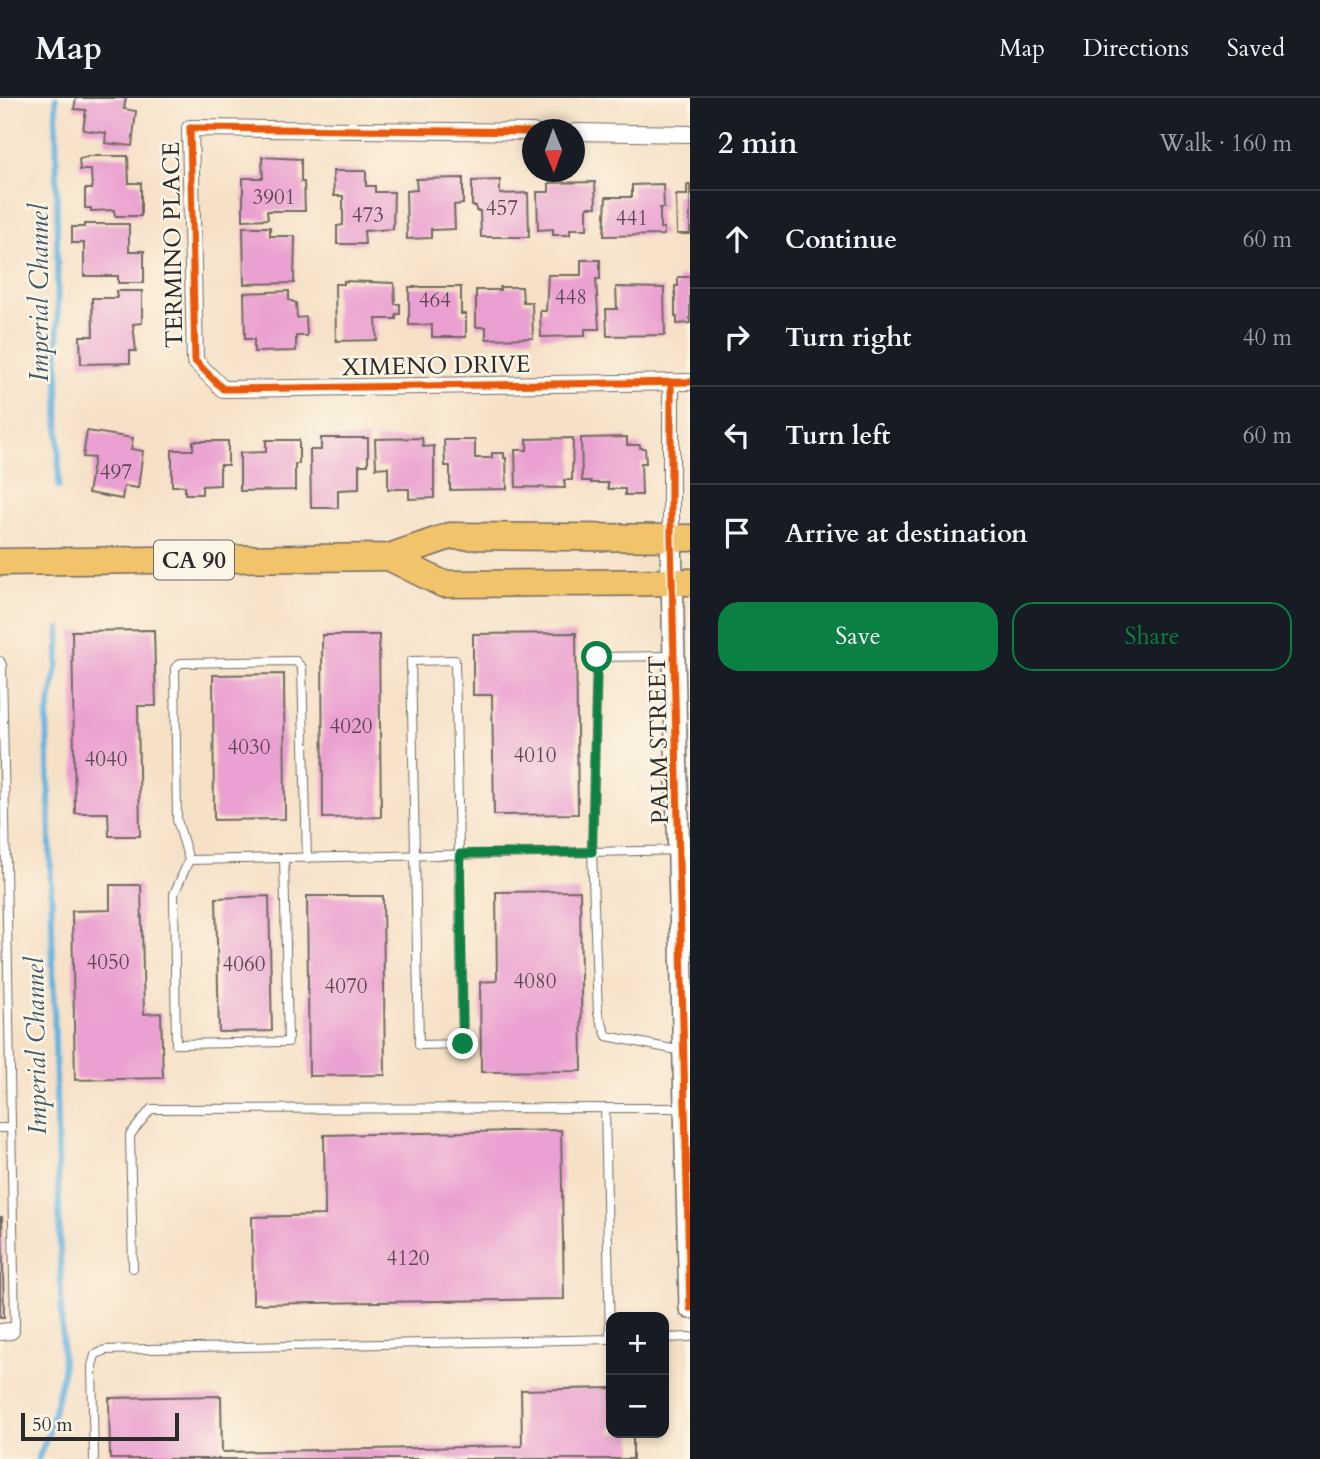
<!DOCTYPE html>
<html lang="en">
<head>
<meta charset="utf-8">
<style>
  :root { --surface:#171b24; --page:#20242c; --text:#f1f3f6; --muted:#9ea1a6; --line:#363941; --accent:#0b8043 }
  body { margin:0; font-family:Cardo,serif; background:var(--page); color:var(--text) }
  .controls { position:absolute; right:21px; bottom:21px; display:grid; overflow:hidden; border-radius:14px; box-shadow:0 4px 10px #0003 }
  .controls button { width:63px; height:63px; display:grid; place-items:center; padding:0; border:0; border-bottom:2px solid var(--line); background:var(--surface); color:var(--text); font:35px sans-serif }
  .compass { position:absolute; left:522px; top:21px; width:63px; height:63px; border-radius:50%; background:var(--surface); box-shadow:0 4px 10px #0003; rotate:179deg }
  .scale { position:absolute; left:21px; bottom:18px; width:158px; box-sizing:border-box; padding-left:7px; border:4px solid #2b2b2b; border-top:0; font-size:19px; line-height:24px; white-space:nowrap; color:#2b2b2b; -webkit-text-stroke:5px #fcf5e5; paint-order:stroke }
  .stop { position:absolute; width:21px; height:21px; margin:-16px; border:5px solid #0b8043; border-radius:50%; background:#fff }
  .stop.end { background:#0b8043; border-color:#fff; box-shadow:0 2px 7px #0008 }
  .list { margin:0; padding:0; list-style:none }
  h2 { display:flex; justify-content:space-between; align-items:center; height:91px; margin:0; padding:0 28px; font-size:30px }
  h2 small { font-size:23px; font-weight:400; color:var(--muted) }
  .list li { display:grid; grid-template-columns:46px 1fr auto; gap:21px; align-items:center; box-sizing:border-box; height:98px; padding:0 28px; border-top:2px solid var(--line) }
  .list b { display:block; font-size:26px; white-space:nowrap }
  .list em { font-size:23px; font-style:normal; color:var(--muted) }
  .actions { display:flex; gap:14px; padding:21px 28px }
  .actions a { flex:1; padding:16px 0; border:2px solid var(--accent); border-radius:21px; text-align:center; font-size:24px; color:var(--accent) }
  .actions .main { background:var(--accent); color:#fff }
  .icon { flex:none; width:38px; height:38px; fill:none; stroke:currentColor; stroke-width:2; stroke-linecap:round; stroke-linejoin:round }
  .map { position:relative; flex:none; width:690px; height:1361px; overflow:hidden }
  header { display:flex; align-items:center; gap:42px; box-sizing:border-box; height:98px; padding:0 35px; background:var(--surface); border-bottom:2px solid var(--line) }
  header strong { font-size:33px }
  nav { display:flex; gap:38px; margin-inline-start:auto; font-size:24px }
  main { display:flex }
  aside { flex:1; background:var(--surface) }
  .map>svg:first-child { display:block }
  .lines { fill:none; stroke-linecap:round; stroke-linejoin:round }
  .stream { stroke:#64b2de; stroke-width:6 }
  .building { fill:#eaa0d0 }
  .service-casing { stroke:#726b62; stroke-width:10 }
  .minor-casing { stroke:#726b62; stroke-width:18 }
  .tertiary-casing { stroke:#726b62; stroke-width:24 }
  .primary-casing { stroke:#726b62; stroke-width:29 }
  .service { stroke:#fff; stroke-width:8 }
  .minor { stroke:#fff; stroke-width:16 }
  .tertiary { stroke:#fff; stroke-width:21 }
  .primary { stroke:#f1c36a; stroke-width:26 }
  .cycleway-casing { stroke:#fcf5e5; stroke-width:11 }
  .cycleway { stroke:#e8590c; stroke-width:7 }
  .route { stroke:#0b8043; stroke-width:9 }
  .labels { text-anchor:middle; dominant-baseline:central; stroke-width:5; stroke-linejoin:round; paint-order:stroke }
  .number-label { font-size:21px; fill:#5b4854 }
  .shield { fill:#fcf5e5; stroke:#6a6863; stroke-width:2 }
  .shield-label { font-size:23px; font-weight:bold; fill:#2b2b2b }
  .street-label { font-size:24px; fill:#2b2b2b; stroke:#fcf5e5 }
  .water-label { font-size:26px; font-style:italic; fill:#3f5a6a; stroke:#fcf5e5 }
</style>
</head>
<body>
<header>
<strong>Map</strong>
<nav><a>Map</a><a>Directions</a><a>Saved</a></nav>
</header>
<main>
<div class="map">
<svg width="690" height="1361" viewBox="0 0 690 1361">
  <rect width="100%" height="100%" fill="#fcf5e5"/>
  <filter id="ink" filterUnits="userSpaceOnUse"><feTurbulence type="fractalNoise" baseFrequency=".0143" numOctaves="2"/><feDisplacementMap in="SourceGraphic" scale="14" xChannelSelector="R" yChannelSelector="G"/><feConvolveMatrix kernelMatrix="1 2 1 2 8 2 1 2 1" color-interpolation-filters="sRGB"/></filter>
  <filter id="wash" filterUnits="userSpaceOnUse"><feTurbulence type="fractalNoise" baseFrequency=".00686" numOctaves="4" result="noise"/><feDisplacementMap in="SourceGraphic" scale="28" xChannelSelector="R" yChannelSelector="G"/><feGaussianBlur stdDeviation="1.57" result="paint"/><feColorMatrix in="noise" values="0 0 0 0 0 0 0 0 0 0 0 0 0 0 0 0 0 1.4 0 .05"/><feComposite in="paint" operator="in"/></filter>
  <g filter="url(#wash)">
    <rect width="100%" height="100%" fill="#f6e1c7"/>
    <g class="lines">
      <g class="stream">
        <polyline points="56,0 59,389"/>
        <polyline points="38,1361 50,1332 63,1273 47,621 58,564 60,531"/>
      </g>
    </g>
    <g id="blocks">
      <g class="building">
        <polygon points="76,0 126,0 124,11 136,13 132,48 105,45 106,35 83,32 86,12 74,11"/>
        <polygon points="90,58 128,58 129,85 141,85 141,118 115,118 114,112 91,113 91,110 85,110 85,91 92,91 91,72 80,72 79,61"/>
        <polygon points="262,59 301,61 301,84 304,84 305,113 267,113 268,121 243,122 243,80 263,80"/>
        <polygon points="333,73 366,73 366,88 375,88 375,94 394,94 393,131 364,133 365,146 337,146 337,128 343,127 343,98 334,98"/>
        <polygon points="463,80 463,106 454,107 455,131 432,132 431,130 431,140 407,141 406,93 417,92 416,81"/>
        <polygon points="500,82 500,96 528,95 529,139 481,139 480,113 476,113 476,108 472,108 472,83"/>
        <polygon points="595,84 596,109 587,109 587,131 570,131 570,137 553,137 553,131 538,132 537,94 549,94 549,85"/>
        <polygon points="663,86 664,110 660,110 660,130 664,130 664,137 604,138 606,99 632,99 632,87"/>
        <polygon points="687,87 690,87 690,136 677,136 676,97 687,97"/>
        <polygon points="84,126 129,126 129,153 144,153 144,185 118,185 118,178 84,178 84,145 72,145 72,129 84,129"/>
        <polygon points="243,129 270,129 270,138 295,138 294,185 244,186"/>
        <polygon points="581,162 600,162 600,181 596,181 599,231 585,231 585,238 541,239 540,213 546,213 548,177 581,177"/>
        <polygon points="678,179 690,179 690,225 677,226 677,219 675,219 675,188 678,188"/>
        <polygon points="344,183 394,185 395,206 400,206 400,216 396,216 396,221 376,221 377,242 336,243 335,186 344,186"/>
        <polygon points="409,189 461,189 461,216 466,216 466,239 432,239 432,227 409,227"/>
        <polygon points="500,189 522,189 523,204 532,204 533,240 486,241 486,229 476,229 476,192 500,192"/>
        <polygon points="616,189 664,190 665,237 607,238 606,211 617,211"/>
        <polygon points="116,193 142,193 142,225 133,226 136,253 130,253 130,265 81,266 80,238 93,238 92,200 117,200"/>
        <polygon points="289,193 289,202 296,205 297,220 306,219 307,238 296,238 296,253 254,254 254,241 245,241 244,195"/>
        <polygon points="87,333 133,340 131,351 143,353 138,390 124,388 122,401 88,395 94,360 83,359"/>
        <polygon points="627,339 627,347 640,347 640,350 645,350 646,365 641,365 642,397 625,397 625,391 608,391 608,385 591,385 591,383 582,383 581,340"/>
        <polygon points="321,340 368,340 368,367 359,367 359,391 338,392 338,410 311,410 310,352 321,352"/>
        <polygon points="422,340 423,349 434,348 434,400 409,401 409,391 388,391 388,369 376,370 375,341"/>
        <polygon points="573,340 572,382 564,382 565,390 516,389 515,352 527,352 527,341"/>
        <polygon points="266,342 299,342 299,366 295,366 295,392 240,393 240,355 266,354"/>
        <polygon points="444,342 475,342 475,360 492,360 492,355 504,355 504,360 506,360 507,391 450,392 450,368 445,368"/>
        <polygon points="193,343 228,343 228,367 220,367 220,387 202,388 202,396 185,396 185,388 172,388 172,352 193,352"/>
        <polygon points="154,532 156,608 138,608 140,738 109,738 108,715 75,715 72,533"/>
        <polygon points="576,535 578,716 494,717 492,597 473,597 473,536"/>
        <polygon points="322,537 379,537 381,719 323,720"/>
        <polygon points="284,576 285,721 214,722 213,577"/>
        <polygon points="110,787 141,787 144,916 161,915 163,980 75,982 72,813 110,812"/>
        <polygon points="580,793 582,973 481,974 480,884 497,883 496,794"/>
        <polygon points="269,798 272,933 219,934 216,800"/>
        <polygon points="307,798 383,798 385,977 309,978"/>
        <polygon points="561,1032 564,1201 253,1206 252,1119 325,1117 324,1037"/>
        <polygon points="0,1119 2,1119 4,1219 0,1219"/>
        <polygon points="611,1290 611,1335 633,1335 633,1361 110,1361 109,1300 221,1298 222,1354 522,1348 521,1292"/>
      </g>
    </g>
  </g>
  <g filter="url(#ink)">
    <use href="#blocks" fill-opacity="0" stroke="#726b62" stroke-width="2"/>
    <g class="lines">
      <defs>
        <g id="service">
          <polyline points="673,558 597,559 592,753 598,916 607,938 682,953"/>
          <polygon points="455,562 463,946 419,947 411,563"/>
          <polyline points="0,563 2,567 15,1228 11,1233"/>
          <polyline points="284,760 288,944 176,946 174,796 189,762 177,722 175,570 181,565 296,563 302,570 307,760"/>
          <polyline points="189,762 690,752"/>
          <polyline points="605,1010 610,1241"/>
          <polyline points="0,1030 11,1030"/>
          <polyline points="133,1170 130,1037 151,1011 683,1010"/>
          <polyline points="664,1240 690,1239"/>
          <polyline points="94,1361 92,1268 95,1257 105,1252 611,1241"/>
        </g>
        <g id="minor">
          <polyline points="533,34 190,30 195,263 223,291 690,284"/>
          <polyline points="575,34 690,36"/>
          <polyline points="671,284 671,439"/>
          <polyline points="0,1234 11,1233"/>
        </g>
        <polyline id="tertiary" points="671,439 690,1210"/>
        <g id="primary">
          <polyline points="389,459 443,486 690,484"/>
          <polyline points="0,464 389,459 450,438 690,440"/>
        </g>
      </defs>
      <use href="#service" class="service-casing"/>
      <use href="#minor" class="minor-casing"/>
      <use href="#tertiary" class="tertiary-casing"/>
      <use href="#primary" class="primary-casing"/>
      <use href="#service" class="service"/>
      <use href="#minor" class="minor"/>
      <use href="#tertiary" class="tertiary"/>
      <use href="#primary" class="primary"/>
      <defs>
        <g id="cycleway">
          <polyline points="533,34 190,30 195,263 223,291 690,284"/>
          <polyline points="671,284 671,439 690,1210"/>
        </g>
      </defs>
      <use href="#cycleway" class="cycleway-casing"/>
      <use href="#cycleway" class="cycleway"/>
    </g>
  </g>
  <g class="lines" filter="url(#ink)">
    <polyline class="route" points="463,946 460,756 592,754 597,559"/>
  </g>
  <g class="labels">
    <g class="number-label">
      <text x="274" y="99">3901</text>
      <text x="502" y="110">457</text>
      <text x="368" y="117">473</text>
      <text x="632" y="120">441</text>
      <text x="571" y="199">448</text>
      <text x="435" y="202">464</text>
      <text x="116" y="374">497</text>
      <text x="351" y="628">4020</text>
      <text x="249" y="649">4030</text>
      <text x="535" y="657">4010</text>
      <text x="106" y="661">4040</text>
      <text x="108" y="864">4050</text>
      <text x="244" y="866">4060</text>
      <text x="535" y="883">4080</text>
      <text x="346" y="888">4070</text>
      <text x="408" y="1160">4120</text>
    </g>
    <rect class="shield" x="154" y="442.5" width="80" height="39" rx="5"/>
    <g class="shield-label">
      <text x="194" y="462">CA 90</text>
    </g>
    <g class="street-label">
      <text transform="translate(173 147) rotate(-91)">TERMINO PLACE</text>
      <text transform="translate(436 268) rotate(-1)">XIMENO DRIVE</text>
      <text transform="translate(659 642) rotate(-91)">PALM STREET</text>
    </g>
    <g class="water-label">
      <text transform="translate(39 195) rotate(-90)">Imperial Channel</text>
      <text transform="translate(36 948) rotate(-91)">Imperial Channel</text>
    </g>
  </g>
</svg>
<div class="controls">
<button>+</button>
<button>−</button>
</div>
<svg class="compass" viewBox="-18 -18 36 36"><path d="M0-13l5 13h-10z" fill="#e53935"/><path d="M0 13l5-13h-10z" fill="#9ea1a6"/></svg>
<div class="scale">50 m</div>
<div class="stop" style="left:597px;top:559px"></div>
<div class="stop end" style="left:463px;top:946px"></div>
</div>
<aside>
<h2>2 min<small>Walk · 160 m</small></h2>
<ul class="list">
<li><svg class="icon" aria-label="ahead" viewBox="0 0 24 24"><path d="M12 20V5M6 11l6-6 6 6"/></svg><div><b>Continue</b></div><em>60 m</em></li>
<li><svg class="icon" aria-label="right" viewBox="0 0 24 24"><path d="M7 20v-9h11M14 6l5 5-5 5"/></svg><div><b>Turn right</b></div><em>40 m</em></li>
<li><svg class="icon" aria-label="left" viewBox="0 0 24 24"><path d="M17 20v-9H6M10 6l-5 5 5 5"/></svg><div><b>Turn left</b></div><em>60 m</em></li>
<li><svg class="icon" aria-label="arrive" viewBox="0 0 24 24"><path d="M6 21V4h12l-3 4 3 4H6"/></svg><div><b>Arrive at destination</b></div></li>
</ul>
<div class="actions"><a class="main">Save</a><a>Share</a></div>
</aside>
</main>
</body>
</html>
